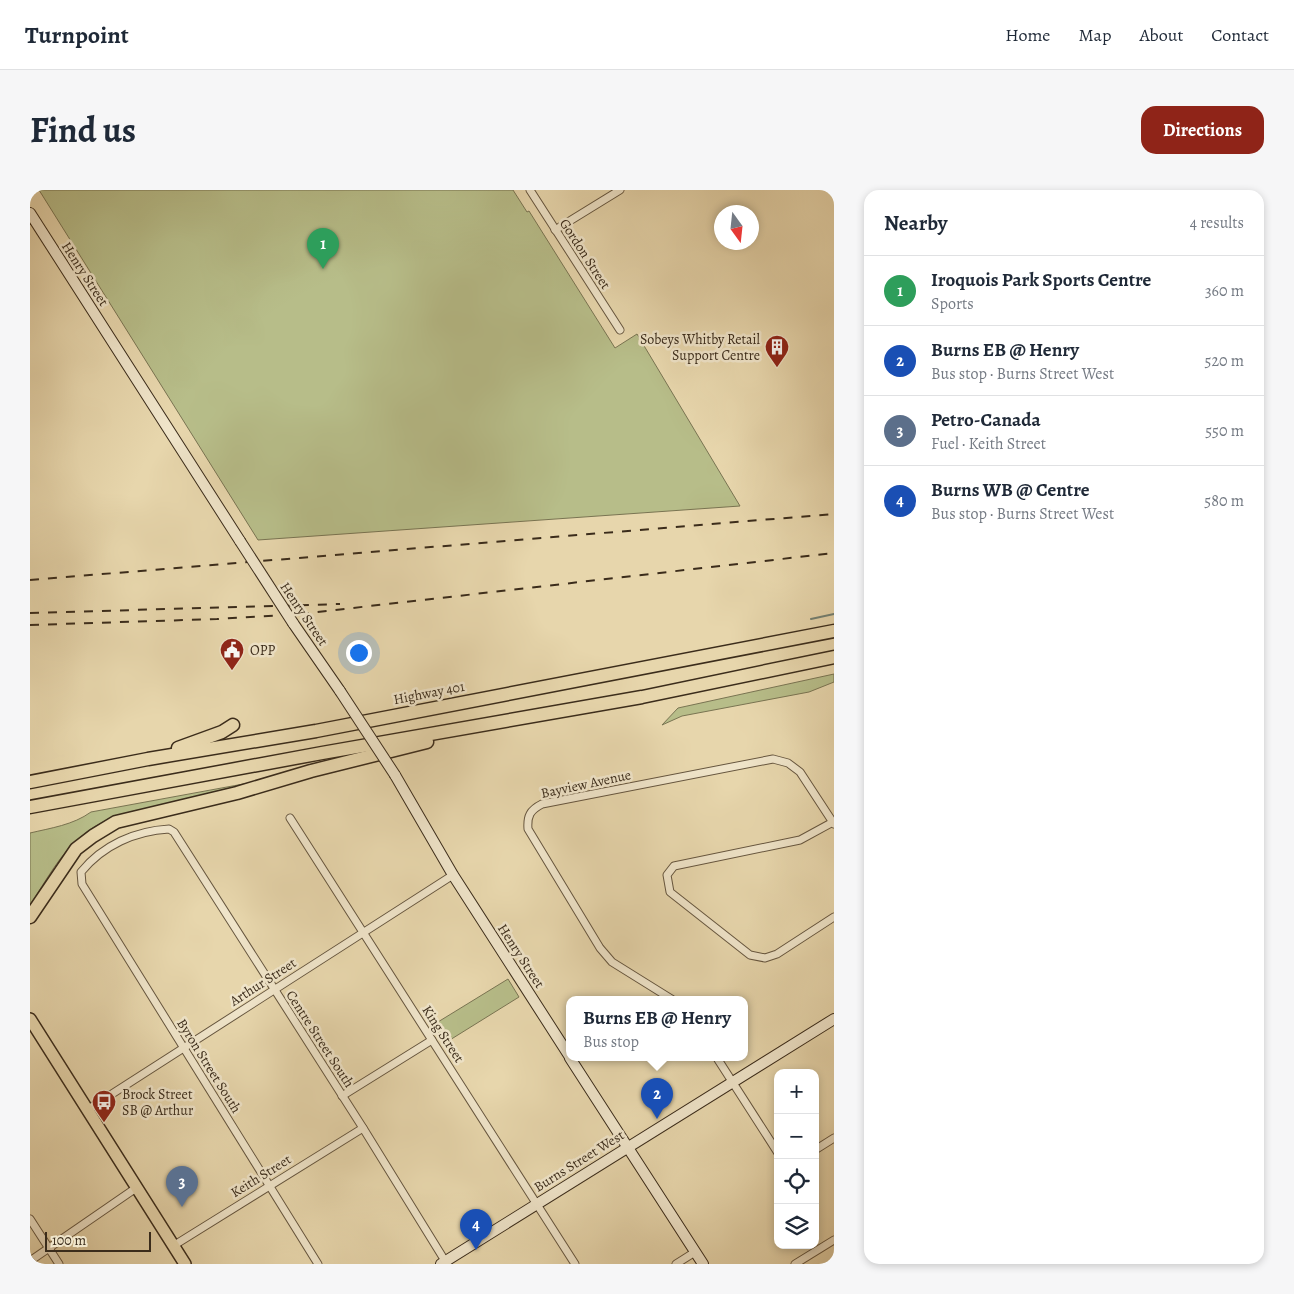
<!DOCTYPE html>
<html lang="en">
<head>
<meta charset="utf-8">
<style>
  :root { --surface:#fff; --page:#f6f6f7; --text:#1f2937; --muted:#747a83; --line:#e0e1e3; --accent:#8f2418 }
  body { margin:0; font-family:Alegreya,serif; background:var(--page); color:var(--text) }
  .controls { position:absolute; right:15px; bottom:15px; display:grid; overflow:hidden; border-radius:10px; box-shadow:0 2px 8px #0003 }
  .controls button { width:45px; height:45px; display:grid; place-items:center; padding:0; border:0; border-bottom:1px solid var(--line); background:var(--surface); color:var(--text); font:25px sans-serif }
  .compass { position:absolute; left:684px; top:15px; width:45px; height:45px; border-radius:50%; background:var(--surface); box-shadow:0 2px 8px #0003; rotate:165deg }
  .scale { position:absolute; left:15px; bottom:12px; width:106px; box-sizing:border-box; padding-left:5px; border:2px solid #3b2c1b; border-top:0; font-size:14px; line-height:18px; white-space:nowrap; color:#3b2c1b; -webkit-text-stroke:4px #efe4c9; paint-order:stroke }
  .you { position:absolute; left:328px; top:462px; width:18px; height:18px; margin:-12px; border:4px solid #fff; border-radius:50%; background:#1a73e8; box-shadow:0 0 0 8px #1a73e833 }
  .badge { display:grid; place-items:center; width:32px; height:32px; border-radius:50%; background:var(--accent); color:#fff; font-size:16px; font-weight:700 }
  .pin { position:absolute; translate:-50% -41px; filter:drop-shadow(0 1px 2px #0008) }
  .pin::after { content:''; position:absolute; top:26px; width:18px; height:15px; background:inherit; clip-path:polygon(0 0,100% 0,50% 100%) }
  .popup { position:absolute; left:536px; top:806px; width:182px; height:65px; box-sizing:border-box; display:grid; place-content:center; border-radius:10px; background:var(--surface); filter:drop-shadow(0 1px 4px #0005); font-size:16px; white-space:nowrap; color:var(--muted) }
  .popup b { font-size:19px; color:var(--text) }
  .popup::after { content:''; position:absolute; left:50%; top:100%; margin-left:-10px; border:10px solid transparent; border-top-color:var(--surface) }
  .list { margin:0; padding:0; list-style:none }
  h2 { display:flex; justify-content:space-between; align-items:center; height:65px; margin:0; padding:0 20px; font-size:21px }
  h2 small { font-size:16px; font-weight:400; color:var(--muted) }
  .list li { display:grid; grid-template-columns:32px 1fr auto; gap:15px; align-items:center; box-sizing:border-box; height:70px; padding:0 20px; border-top:1px solid var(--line) }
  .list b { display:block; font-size:19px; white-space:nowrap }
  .list p { margin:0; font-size:16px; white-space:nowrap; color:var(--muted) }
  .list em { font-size:16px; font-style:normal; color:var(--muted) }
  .icon { flex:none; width:28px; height:28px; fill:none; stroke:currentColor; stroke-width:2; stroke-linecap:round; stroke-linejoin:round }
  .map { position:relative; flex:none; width:804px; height:1074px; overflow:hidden; border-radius:15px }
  header { display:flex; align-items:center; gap:30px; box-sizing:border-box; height:70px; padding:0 25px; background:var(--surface); border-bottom:1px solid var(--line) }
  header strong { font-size:24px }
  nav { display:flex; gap:28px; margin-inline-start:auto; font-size:18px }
  .intro { display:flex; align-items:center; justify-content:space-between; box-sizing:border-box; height:120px; padding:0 30px }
  h1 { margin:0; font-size:35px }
  .button { padding:12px 22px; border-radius:15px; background:var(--accent); color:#fff; font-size:18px; font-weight:700 }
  main { display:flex; gap:30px; padding:0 30px }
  aside { flex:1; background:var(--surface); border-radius:15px; box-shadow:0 2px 8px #0003 }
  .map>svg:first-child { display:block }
  .green { fill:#b7bd89; stroke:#797452 }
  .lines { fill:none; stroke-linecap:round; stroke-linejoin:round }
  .stream { stroke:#728074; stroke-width:2 }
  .street-casing { stroke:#66563f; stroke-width:9 }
  .secondary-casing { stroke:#3b2c1b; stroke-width:12 }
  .primary-casing { stroke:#3b2c1b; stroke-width:14 }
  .highway-casing { stroke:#3b2c1b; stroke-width:15 }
  .street { stroke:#efe4c9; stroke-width:7 }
  .secondary { stroke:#efe4c9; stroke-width:10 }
  .primary { stroke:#e7d6ac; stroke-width:11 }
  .highway { stroke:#e7d6ac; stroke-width:12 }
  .rail { stroke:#3b2c1b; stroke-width:2; stroke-dasharray:9 9; stroke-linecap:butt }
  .secondary-bridge-casing { stroke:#3b2c1b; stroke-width:12; stroke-linecap:butt }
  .secondary-bridge { stroke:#efe4c9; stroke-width:10 }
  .labels { text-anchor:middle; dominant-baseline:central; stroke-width:5; stroke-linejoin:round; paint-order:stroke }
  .street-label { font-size:14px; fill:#3b2c1b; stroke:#efe4c9 }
  .poi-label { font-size:14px; fill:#3b2c1b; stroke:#efe4c9; text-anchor:start }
</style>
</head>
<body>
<header>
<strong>Turnpoint</strong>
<nav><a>Home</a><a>Map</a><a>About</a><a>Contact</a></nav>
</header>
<div class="intro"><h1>Find us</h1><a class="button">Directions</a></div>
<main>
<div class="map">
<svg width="804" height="1074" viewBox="0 0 804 1074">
  <rect width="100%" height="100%" fill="#e7d6ac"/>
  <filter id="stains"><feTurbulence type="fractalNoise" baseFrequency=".004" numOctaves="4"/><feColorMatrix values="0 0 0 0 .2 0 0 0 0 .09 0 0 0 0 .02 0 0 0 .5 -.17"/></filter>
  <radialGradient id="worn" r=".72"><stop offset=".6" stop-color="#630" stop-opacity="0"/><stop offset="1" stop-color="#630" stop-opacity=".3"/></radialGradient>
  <g class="green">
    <polygon points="9,0 483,0 497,22 499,21 585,158 607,144 710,316 228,350"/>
    <polygon points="804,484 804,492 779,502 652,526 632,535 648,518"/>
    <path d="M235,590C199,600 163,607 127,616C100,622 74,627 53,645C30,663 16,691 0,715V643C21,638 43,635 61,622Z"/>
    <polygon points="478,789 489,807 415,853 403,835"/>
  </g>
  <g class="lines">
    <polyline class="stream" points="781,429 804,424"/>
    <defs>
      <g id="street">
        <polyline points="500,0 590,140"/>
        <polyline points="525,40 590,0"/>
        <polyline points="260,628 545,1074"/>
        <polyline points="803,632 770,650 644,676 637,685 640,702 720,765 735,768 747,764 804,727"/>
        <path d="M643,810L582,772L570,758L498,639C497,626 500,620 512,614L743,569L758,573L770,582L804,634"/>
        <polyline points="687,868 748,963"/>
        <polyline points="312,906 402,850"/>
        <polyline points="57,920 423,685"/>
        <polyline points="785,960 804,948"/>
        <polyline points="0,1029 29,1074"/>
        <polyline points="143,1056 333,938"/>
        <polyline points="0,1071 106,998"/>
        <path d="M288,1074L52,694L51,682C73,655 105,641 139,639L144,642L333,938L417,1074"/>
        <polyline points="646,1074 665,1062"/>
        <polyline points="765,1074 804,1050"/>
      </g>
      <g id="secondary">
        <polyline points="0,23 210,351"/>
        <polyline points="263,433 310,501"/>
        <polyline points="365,585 423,685 540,867"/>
        <polyline points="540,868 673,1074"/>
        <polyline points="411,1074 804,829"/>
      </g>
      <polyline id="primary" points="0,829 155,1074"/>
      <g id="highway">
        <polyline points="148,558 192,542 203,535"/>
        <polyline points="0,592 118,569 286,541 804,441"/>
        <polyline points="0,617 292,563 612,507 804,467"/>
        <polyline points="0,727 46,659 63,646 86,632 207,603 281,581 397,552"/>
      </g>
    </defs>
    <use href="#street" class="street-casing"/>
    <use href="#secondary" class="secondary-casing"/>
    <use href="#primary" class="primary-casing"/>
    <use href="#highway" class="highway-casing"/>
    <use href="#street" class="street"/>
    <use href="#secondary" class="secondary"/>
    <use href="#primary" class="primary"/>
    <use href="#highway" class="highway"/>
    <g class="rail">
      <polyline points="0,390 804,324"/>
      <polyline points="0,423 310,414"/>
      <polyline points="0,435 187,429 270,424 804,363"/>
    </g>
    <defs>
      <g id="secondary-bridge">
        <polyline points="210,351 263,433"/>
        <polyline points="310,501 365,585"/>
      </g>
    </defs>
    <use href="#secondary-bridge" class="secondary-bridge-casing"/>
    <use href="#secondary-bridge" class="secondary-bridge"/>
  </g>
  <defs>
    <symbol id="building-pin" viewBox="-11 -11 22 30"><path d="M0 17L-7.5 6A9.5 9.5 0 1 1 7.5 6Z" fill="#8f2418" stroke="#efe4c9"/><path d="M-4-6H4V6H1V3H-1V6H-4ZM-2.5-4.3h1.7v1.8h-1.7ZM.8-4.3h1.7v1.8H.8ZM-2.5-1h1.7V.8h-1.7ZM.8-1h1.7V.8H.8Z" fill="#fff"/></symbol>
    <symbol id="civic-pin" viewBox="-11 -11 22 30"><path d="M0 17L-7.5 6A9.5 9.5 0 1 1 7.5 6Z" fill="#8f2418" stroke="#efe4c9"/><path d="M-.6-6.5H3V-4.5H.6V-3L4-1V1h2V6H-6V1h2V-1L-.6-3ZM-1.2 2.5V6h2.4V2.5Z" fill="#fff"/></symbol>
    <symbol id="bus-pin" viewBox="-11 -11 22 30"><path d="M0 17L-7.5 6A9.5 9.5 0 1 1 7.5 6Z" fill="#8f2418" stroke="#efe4c9"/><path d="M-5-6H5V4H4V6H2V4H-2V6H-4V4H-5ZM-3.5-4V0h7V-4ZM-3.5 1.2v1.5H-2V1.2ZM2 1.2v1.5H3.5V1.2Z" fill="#fff"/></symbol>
  </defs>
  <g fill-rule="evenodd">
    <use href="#building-pin" x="733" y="143" width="28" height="38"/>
    <use href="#civic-pin" x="188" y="446" width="28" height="38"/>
    <use href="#bus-pin" x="60" y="898" width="28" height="38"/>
  </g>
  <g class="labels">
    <g class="street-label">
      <text transform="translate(555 64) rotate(57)">Gordon Street</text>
      <text transform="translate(55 84) rotate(57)">Henry Street</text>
      <text transform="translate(274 424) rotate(56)">Henry Street</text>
      <text transform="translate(399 503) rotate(-11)">Highway 401</text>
      <text transform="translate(556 594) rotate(-12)">Bayview Avenue</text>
      <text transform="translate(491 766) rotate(57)">Henry Street</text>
      <text transform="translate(233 792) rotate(-33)">Arthur Street</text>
      <text transform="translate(413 844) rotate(57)">King Street</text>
      <text transform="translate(290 849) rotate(57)">Centre Street South</text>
      <text transform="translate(179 876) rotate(58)">Byron Street South</text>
      <text transform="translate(549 971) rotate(-32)">Burns Street West</text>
      <text transform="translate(231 986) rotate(-32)">Keith Street</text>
    </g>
    <g class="poi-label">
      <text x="730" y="149" text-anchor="end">Sobeys Whitby Retail<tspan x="730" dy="16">Support Centre</tspan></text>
      <text x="220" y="460">OPP</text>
      <text x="92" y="904">Brock Street<tspan x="92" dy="16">SB @ Arthur</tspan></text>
    </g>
  </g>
  <rect width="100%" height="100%" filter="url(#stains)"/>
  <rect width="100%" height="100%" fill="url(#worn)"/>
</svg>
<div class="controls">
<button>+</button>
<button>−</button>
<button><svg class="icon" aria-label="locate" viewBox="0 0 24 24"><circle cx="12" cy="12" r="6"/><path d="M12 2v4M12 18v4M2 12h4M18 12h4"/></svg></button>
<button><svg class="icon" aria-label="layers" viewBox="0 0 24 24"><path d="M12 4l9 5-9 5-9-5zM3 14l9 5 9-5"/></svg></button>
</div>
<svg class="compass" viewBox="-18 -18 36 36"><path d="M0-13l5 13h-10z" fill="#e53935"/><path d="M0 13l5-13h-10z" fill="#747a83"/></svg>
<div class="scale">100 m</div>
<div class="you"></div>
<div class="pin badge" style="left:293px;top:79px;background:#2e9e5b">1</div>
<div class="pin badge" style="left:627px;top:929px;background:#1a4fb4">2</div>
<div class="popup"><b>Burns EB @ Henry</b>Bus stop</div>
<div class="pin badge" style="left:152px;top:1017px;background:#5c6f8a">3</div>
<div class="pin badge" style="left:446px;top:1060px;background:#1a4fb4">4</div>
</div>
<aside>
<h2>Nearby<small>4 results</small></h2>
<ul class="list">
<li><span class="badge" style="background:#2e9e5b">1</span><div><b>Iroquois Park Sports Centre</b><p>Sports</p></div><em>360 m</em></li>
<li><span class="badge" style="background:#1a4fb4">2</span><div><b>Burns EB @ Henry</b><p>Bus stop · Burns Street West</p></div><em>520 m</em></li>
<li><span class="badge" style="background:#5c6f8a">3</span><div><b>Petro-Canada</b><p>Fuel · Keith Street</p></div><em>550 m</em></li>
<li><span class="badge" style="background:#1a4fb4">4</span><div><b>Burns WB @ Centre</b><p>Bus stop · Burns Street West</p></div><em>580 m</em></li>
</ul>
</aside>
</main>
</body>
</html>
